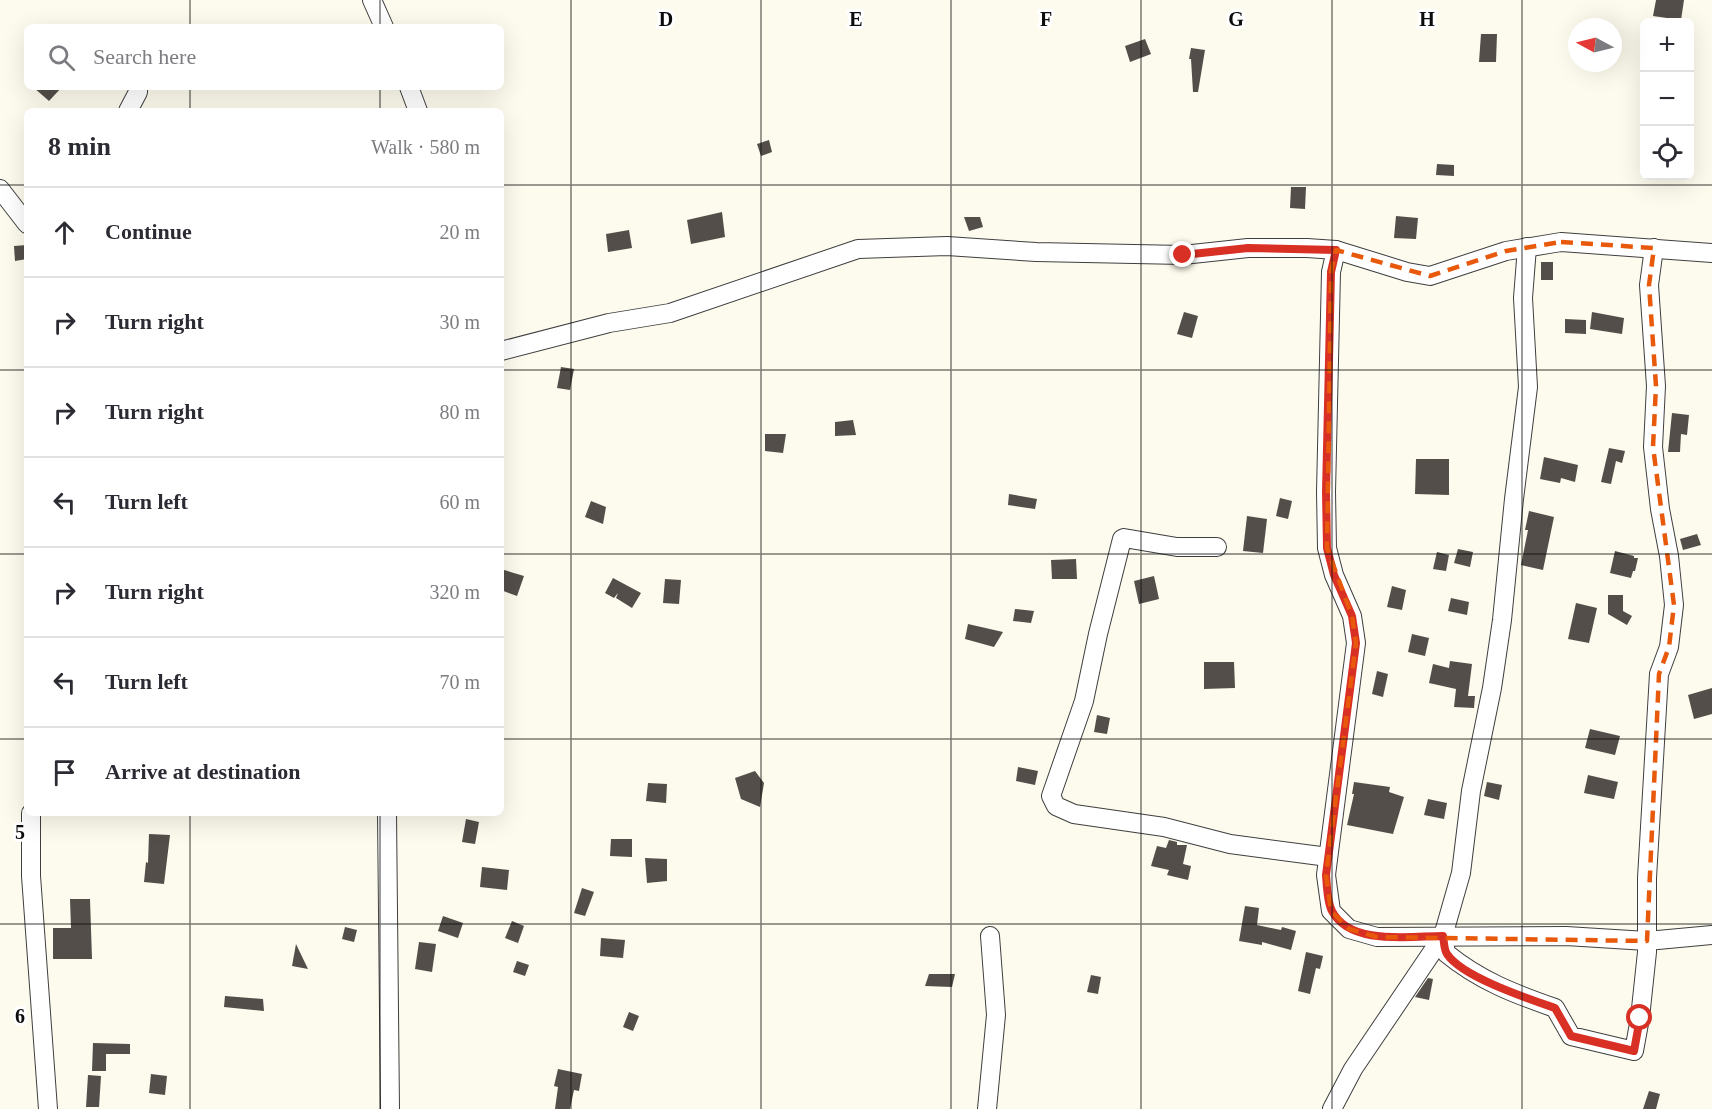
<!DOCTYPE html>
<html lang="en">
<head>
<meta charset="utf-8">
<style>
  :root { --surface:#fff; --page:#f2f2f3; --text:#2b2b33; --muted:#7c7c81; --line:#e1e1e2 }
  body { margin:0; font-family:Georgia,serif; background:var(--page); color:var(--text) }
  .controls { position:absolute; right:18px; top:18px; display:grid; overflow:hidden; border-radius:9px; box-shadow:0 6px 24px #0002 }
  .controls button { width:54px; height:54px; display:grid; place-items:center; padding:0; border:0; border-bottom:2px solid var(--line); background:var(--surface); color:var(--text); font:30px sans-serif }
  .compass { position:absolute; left:1568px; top:18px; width:54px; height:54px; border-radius:50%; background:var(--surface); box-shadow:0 6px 24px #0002; rotate:277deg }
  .stop { position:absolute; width:18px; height:18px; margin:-14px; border:4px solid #d93025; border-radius:50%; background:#fff }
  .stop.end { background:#d93025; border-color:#fff; box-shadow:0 2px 6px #0008 }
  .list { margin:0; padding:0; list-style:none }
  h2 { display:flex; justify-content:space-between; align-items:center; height:78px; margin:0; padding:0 24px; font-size:26px }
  h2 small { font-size:20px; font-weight:400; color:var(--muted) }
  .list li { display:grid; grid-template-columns:39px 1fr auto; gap:18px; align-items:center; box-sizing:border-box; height:90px; padding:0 24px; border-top:2px solid var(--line) }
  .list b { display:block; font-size:22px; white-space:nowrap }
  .list em { font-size:20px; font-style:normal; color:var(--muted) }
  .icon { flex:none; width:33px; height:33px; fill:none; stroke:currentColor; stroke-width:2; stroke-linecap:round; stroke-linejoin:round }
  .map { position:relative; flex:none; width:1712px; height:1109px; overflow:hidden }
  .search { position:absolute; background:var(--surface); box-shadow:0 6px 24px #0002; left:24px; top:24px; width:480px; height:66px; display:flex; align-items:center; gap:15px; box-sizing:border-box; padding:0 21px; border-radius:9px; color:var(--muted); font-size:22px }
  .panel { position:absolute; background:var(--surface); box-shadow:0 6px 24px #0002; left:24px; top:108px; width:480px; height:708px; border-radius:9px }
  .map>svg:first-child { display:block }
  .building { fill:#534e49 }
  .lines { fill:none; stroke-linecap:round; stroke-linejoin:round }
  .minor-casing { stroke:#3f3f3f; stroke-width:20 }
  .minor { stroke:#fff; stroke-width:18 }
  .route { stroke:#d93025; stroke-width:8 }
  .marked { fill:none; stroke:#e8590c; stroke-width:4.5; stroke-dasharray:12 8; stroke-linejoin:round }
  .grid { fill:none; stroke:#0c0c0c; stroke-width:1.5; stroke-opacity:0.55 }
  .grid-label { font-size:20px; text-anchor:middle; font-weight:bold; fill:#0c0c0c; stroke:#fff; stroke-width:6; stroke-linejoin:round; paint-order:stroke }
</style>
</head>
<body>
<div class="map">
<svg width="1712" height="1109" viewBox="0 0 1712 1109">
  <rect width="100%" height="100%" fill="#fdfbed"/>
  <g class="building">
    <polygon points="1656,0 1684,0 1681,20 1653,16"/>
    <polygon points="1481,34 1497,34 1496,62 1479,62"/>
    <polygon points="1145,39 1151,54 1130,62 1125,46"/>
    <polygon points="1191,48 1205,50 1198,92 1193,92 1191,59 1189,59"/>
    <polygon points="33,87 62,87 49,101"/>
    <polygon points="769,140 772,152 761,156 757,144"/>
    <polygon points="1437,164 1454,165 1454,176 1436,175"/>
    <polygon points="1291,187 1306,187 1305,209 1290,208"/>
    <polygon points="722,212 725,237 691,244 687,220"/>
    <polygon points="1396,216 1418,218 1416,239 1394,238"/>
    <polygon points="964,217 980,217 983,227 969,231"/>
    <polygon points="629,230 632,248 608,252 606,234"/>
    <polygon points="27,245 27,259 15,261 14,246"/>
    <rect x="1541" y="262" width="12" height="18"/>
    <polygon points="1184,312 1198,316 1192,338 1177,334"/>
    <polygon points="1592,312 1624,318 1622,334 1590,329"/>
    <polygon points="1565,319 1586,320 1586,334 1565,333"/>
    <polygon points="561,367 574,369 570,390 557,388"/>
    <polygon points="1672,413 1689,415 1687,435 1681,434 1680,452 1668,452"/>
    <polygon points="853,420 856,435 835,436 835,422"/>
    <polygon points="765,434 786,434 783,453 765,451"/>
    <polygon points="1609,448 1625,451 1622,463 1616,461 1611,484 1601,482"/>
    <polygon points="1544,457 1578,465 1575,482 1561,478 1560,483 1540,479"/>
    <polygon points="1416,459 1449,459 1449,495 1415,494"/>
    <polygon points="1009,494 1037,499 1035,509 1008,505"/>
    <polygon points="1280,498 1292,501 1288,519 1276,516"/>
    <polygon points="591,501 606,507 603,524 585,517"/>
    <polygon points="1529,511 1554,517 1543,570 1521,565 1528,530 1525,530"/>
    <polygon points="1247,516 1267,519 1263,553 1243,551"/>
    <polygon points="1697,534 1701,545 1683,550 1680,539"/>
    <polygon points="1458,549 1473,552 1470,567 1454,563"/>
    <polygon points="1615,551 1634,556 1634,558 1638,558 1635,571 1633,571 1631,578 1610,573"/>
    <polygon points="1437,552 1449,555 1446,571 1433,569"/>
    <polygon points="1076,559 1077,579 1052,579 1051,560"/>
    <polygon points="501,569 524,576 517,596 501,590"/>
    <polygon points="1154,576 1159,599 1139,604 1134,581"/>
    <polygon points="613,578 641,593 632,608 616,598 618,593 614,598 605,593"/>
    <polygon points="665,579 681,580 679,604 663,603"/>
    <polygon points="1392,586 1406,590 1402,610 1387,607"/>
    <polygon points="1608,595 1623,595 1623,611 1632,616 1627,625 1608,614"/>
    <polygon points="1451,598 1469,602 1467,615 1448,611"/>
    <polygon points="1576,603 1597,608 1589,643 1568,639"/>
    <polygon points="1015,609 1034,611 1031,623 1013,621"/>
    <polygon points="968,624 1003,632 994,647 965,639"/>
    <polygon points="1412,634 1429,638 1425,656 1408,652"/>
    <polygon points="1450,661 1472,664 1468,696 1475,696 1474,708 1454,707 1456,689 1429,683 1433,664 1449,668"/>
    <polygon points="1204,662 1234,662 1235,688 1204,689"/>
    <polygon points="1377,671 1388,674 1383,697 1372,694"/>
    <polygon points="1712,688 1712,714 1694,719 1688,695"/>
    <polygon points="1097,715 1110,718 1107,734 1094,732"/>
    <polygon points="1590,729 1620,736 1615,755 1585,748"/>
    <polygon points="1018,767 1038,771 1035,785 1016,781"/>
    <polygon points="755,771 764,783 760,807 741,799 735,778"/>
    <polygon points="1588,775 1618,782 1614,799 1584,793"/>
    <polygon points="1354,782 1390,787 1389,792 1404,797 1393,834 1347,825 1354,794 1352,794"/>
    <polygon points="1487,782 1502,785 1499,800 1484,796"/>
    <polygon points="648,783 667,784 666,803 646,801"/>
    <polygon points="1428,799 1447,803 1444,819 1424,815"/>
    <polygon points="466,819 479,822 475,844 462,842"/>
    <polygon points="149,834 170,835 164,884 144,882 146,862 148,863"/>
    <polygon points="611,839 632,839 632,857 610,856"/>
    <polygon points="1169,840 1177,842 1177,845 1187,845 1183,864 1191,866 1188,880 1167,875 1169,870 1151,866 1157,846 1166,848"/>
    <polygon points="645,858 667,859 667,881 647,883"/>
    <polygon points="482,867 509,870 507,890 480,887"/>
    <polygon points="582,888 594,892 585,916 574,913"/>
    <polygon points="70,899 90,899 92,959 53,959 53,928 71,928"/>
    <polygon points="1245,906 1259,908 1257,925 1281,930 1282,927 1296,931 1291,950 1262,942 1262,945 1239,941"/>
    <polygon points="443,916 463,923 458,938 438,931"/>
    <polygon points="512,921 524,926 518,943 505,938"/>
    <polygon points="345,927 357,930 354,942 342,939"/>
    <polygon points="601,938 625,940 623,958 600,956"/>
    <polygon points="419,942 436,944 432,972 415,969"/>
    <polygon points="296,944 308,969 292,966"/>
    <polygon points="1306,952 1323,956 1320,969 1316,968 1310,994 1298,991"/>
    <polygon points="517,961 529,965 525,976 513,972"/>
    <polygon points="929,974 955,974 952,987 925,986"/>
    <polygon points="1091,975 1101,977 1098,994 1087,992"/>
    <polygon points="1428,978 1433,979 1429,1000 1415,997"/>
    <polygon points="225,996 263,999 264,1011 224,1007"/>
    <polygon points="629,1012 639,1016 633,1031 623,1027"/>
    <polygon points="93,1043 130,1044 130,1054 106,1054 106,1071 92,1071"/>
    <polygon points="558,1069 582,1074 579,1091 574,1090 570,1109 555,1109 558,1087 554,1086"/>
    <polygon points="151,1074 167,1076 165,1095 149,1093"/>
    <polygon points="88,1075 101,1076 99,1107 86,1107"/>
    <polygon points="1649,1091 1660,1094 1656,1109 1643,1109"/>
  </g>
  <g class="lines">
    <defs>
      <g id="minor">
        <polyline points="372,0 384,27"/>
        <polyline points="409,87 418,111"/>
        <polyline points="128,111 138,92 138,87"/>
        <polyline points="0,189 27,224"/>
        <path d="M1527,247L1523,298L1528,387L1514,499L1502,620L1492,688L1471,791L1461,873L1443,936L1446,953C1480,981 1515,994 1555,1008L1571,1036L1634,1051L1640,1018L1647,952V878L1659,674L1669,647L1674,605L1669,556L1660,509L1653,447L1656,386L1649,285L1654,248"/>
        <polyline points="1336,250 1331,272 1326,492 1327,548 1334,575 1352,616 1356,643 1326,875 1331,911 1349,929 1377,937 1566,936 1647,941 1712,935"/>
        <polyline points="501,351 609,323 670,313 858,249 947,246 1036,252 1183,255 1248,248 1307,248 1336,250 1407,272 1430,276 1506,251 1561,242 1712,253"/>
        <polyline points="1217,547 1177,547 1124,538 1122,539 1098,634 1084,701 1051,796 1056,806 1074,814 1164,827 1230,844 1328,857"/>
        <polyline points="31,813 31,876 48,1109"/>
        <polyline points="387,813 390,1109"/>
        <polyline points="987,1109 996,1015 990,936"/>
        <polyline points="1332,1109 1353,1069 1443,936"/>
      </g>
    </defs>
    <use href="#minor" class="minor-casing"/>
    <use href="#minor" class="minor"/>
  </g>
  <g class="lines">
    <path class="route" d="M1183,255L1248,248L1336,250L1331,272L1326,492L1327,548L1334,575L1352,616L1356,643L1326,875C1327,885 1327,902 1332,911C1350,946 1411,936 1443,936C1444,941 1444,950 1447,954C1462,977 1529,999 1555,1008L1571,1036L1634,1051L1640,1018"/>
  </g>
  <path class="marked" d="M1561,242L1654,248L1649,285L1656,386L1653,447L1674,605L1669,647L1659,674L1647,941L1377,937L1349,929L1331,911L1326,875L1356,643L1352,616L1327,548L1331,272L1336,250L1430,276L1506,251Z"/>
  <path class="grid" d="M190,0V27M380,0V27M571,0V1109M761,0V1109M951,0V1109M1141,0V1109M1332,0V1109M1522,0V1109M190,87V111M380,87V111M0,185H27M501,185H1712M0,370H27M501,370H1712M0,554H27M501,554H1712M0,739H27M501,739H1712M190,813V1109M380,813V1109M0,924H1712"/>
  <g class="grid-label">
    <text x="666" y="26">D</text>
    <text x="856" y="26">E</text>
    <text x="1046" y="26">F</text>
    <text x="1236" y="26">G</text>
    <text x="1427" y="26">H</text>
    <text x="20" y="839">5</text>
    <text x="20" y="1023">6</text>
  </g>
</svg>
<div class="controls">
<button>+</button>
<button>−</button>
<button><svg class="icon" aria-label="locate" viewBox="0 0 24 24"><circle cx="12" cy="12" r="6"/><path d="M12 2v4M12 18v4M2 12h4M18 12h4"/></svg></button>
</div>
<svg class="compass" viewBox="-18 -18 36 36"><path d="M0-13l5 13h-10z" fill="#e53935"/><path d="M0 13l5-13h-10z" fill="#7c7c81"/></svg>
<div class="stop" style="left:1640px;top:1018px"></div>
<div class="stop end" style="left:1183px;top:255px"></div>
<div class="search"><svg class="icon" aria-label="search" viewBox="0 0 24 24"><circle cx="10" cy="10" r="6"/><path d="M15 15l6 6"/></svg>Search here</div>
<section class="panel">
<h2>8 min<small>Walk · 580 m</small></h2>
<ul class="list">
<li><svg class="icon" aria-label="ahead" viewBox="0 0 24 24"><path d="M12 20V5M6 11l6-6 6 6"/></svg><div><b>Continue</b></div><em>20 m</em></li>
<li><svg class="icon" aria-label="right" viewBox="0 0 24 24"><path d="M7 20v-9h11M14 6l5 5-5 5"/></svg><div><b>Turn right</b></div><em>30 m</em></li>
<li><svg class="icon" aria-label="right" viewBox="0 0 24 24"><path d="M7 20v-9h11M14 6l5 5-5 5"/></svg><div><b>Turn right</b></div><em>80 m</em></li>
<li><svg class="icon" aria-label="left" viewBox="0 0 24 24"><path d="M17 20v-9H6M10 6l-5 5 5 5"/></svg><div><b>Turn left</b></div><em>60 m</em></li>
<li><svg class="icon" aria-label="right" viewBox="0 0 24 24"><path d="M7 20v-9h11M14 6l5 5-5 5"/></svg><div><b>Turn right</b></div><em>320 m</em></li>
<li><svg class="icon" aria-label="left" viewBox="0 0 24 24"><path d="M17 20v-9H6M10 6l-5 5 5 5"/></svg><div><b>Turn left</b></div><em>70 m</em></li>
<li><svg class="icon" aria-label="arrive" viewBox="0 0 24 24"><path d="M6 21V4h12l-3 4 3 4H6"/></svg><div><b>Arrive at destination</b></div></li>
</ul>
</section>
</div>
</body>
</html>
